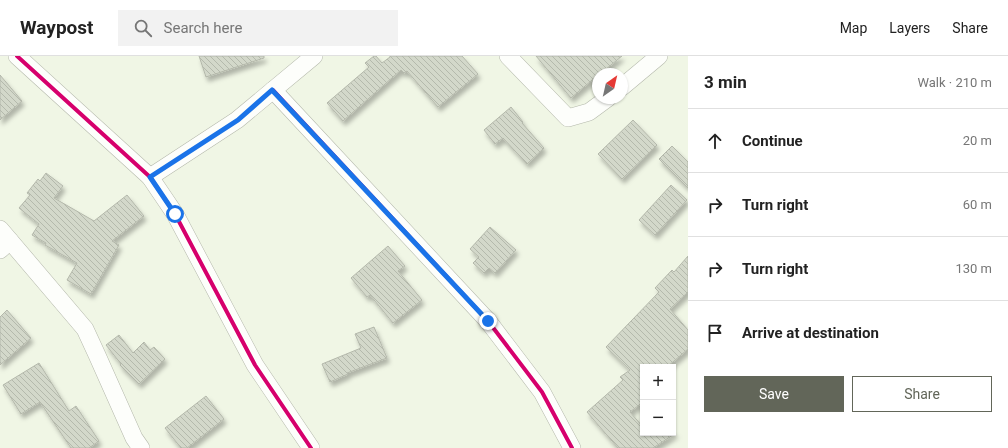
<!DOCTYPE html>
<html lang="en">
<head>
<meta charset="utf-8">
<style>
  :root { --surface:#fff; --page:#f2f2f2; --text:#222; --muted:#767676; --line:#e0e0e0; --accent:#626659 }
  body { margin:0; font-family:Roboto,sans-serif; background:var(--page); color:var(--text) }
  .controls { position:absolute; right:12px; bottom:12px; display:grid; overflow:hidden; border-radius:0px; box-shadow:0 1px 3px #0004 }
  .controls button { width:36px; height:36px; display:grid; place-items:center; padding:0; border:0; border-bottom:1px solid var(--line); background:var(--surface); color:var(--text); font:20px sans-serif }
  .compass { position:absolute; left:592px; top:12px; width:36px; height:36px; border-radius:50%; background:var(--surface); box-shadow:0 1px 3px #0004; rotate:34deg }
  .stop { position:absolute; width:12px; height:12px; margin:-9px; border:3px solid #1a73e8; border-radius:50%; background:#fff }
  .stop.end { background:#1a73e8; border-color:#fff; box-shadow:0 1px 4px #0008 }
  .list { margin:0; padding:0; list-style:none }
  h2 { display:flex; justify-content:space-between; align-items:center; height:52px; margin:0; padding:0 16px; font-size:17px }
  h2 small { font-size:13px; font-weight:400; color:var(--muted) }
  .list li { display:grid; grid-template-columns:26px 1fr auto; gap:12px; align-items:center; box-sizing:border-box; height:64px; padding:0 16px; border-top:1px solid var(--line) }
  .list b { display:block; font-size:15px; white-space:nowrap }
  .list em { font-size:13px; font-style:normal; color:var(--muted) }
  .actions { display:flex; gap:8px; padding:12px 16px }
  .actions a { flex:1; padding:9px 0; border:1px solid var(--accent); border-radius:0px; text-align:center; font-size:14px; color:var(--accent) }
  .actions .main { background:var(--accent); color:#fff }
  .icon { flex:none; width:22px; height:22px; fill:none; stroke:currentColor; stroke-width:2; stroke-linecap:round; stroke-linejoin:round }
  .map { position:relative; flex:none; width:688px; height:392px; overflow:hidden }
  header { display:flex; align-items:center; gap:24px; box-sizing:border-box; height:56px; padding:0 20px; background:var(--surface); border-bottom:1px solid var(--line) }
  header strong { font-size:19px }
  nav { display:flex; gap:22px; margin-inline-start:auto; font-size:14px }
  .search { width:280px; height:36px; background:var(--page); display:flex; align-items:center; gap:10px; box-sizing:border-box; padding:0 14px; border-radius:0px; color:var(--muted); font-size:15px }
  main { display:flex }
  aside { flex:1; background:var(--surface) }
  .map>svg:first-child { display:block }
  .building { fill:url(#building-back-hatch); stroke:#b4b8ab; filter:url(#shadow) }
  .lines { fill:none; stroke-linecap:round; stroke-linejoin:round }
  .street-casing { stroke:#b4b8ab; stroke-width:18 }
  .street { stroke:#fdfefb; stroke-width:17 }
  .cycleway-casing { stroke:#fff; stroke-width:6 }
  .cycleway { stroke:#d6006c; stroke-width:4 }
  .route { stroke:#1a73e8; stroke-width:5 }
</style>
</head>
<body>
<header>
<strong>Waypost</strong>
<div class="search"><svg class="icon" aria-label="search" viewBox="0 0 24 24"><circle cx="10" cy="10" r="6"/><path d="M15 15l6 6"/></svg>Search here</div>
<nav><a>Map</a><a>Layers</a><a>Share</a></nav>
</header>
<main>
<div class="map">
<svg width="688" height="392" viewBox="0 0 688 392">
  <defs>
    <pattern id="building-back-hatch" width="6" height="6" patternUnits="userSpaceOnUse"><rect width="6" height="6" fill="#d3d8ca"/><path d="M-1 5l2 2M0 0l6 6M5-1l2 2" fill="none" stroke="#b4b9ac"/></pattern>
    <filter id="shadow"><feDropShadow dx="2.5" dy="4.5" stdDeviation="2" flood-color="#0004"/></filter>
  </defs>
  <rect width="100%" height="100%" fill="#f0f6e5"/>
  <g class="building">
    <polygon points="199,0 264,0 264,2 206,21"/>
    <polygon points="374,0 376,0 382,7 390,1 390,0 462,0 478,18 438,51 407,15 404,17 401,14 343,65 327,47 369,11 365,7"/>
    <polygon points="536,0 622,0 600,18 598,18 598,19 571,42"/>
    <polygon points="0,19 22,45 0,64"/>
    <polygon points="511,51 523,66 522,67 544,92 527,108 503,82 495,88 484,74"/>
    <polygon points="633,64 657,89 622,123 598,98"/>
    <polygon points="672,90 688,106 688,132 659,103"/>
    <polygon points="46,117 63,130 54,142 94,165 127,139 144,160 112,185 119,189 91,238 67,224 77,207 45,189 46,187 32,179 39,168 19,152 30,139 27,137 38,123 40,125"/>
    <polygon points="671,129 687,144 655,179 639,164"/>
    <polygon points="490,171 516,194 495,217 489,212 484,217 473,207 479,201 470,193"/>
    <polygon points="388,190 405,210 398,215 422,244 393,267 370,239 367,241 351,222"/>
    <polygon points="688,200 688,236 670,253 688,274 688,293 667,311 643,311 643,346 630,356 643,371 643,377 676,377 653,392 618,392 587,356 623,324 620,321 630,314 606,291 659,236 655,232 672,214 674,216"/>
    <polygon points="7,254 31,282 0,309 0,261"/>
    <polygon points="374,271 387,302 347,317 348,318 330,326 322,308 361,292 355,278"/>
    <polygon points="119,279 133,297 144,286 150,294 154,291 165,303 139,328 120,309 121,308 106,289"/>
    <polygon points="39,307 69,355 76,350 99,385 89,392 71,392 40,346 21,358 3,329"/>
    <polygon points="206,340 224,363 187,392 181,392 165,372"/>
  </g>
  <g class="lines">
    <defs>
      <g id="street">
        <polyline points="17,0 150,121 175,158 255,309 311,392"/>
        <polyline points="508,0 568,62 589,56 608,42"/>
        <polyline points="622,31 659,0"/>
        <polyline points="273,34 488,265 542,336 572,392"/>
        <polyline points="150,121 237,64 314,0"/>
        <polyline points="0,173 85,273 97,299 134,382 141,392"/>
        <polyline points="0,194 10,185"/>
      </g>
    </defs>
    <use href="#street" class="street-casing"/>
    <use href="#street" class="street"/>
    <defs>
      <g id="cycleway">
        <polyline points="17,0 150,121 175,158 255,309 311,392"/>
        <polyline points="273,34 488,265 542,336 572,392"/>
      </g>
    </defs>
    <use href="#cycleway" class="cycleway-casing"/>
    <use href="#cycleway" class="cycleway"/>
  </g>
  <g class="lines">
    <polyline class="route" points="175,158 150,121 238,64 272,34 488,265"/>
  </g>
</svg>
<div class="controls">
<button>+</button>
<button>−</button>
</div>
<svg class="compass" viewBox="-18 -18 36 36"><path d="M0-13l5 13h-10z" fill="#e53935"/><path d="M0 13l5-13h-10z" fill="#767676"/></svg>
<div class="stop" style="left:175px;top:158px"></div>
<div class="stop end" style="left:488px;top:265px"></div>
</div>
<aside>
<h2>3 min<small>Walk · 210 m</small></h2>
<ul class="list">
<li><svg class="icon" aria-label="ahead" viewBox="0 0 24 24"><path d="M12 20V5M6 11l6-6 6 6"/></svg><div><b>Continue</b></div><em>20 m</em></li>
<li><svg class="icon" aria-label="right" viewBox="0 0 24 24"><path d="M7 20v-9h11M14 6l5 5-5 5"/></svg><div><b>Turn right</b></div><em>60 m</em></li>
<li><svg class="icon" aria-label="right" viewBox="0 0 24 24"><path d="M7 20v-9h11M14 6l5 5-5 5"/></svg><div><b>Turn right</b></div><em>130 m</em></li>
<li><svg class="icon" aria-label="arrive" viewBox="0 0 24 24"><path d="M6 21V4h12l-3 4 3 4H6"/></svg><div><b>Arrive at destination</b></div></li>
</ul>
<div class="actions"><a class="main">Save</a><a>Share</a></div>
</aside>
</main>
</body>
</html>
